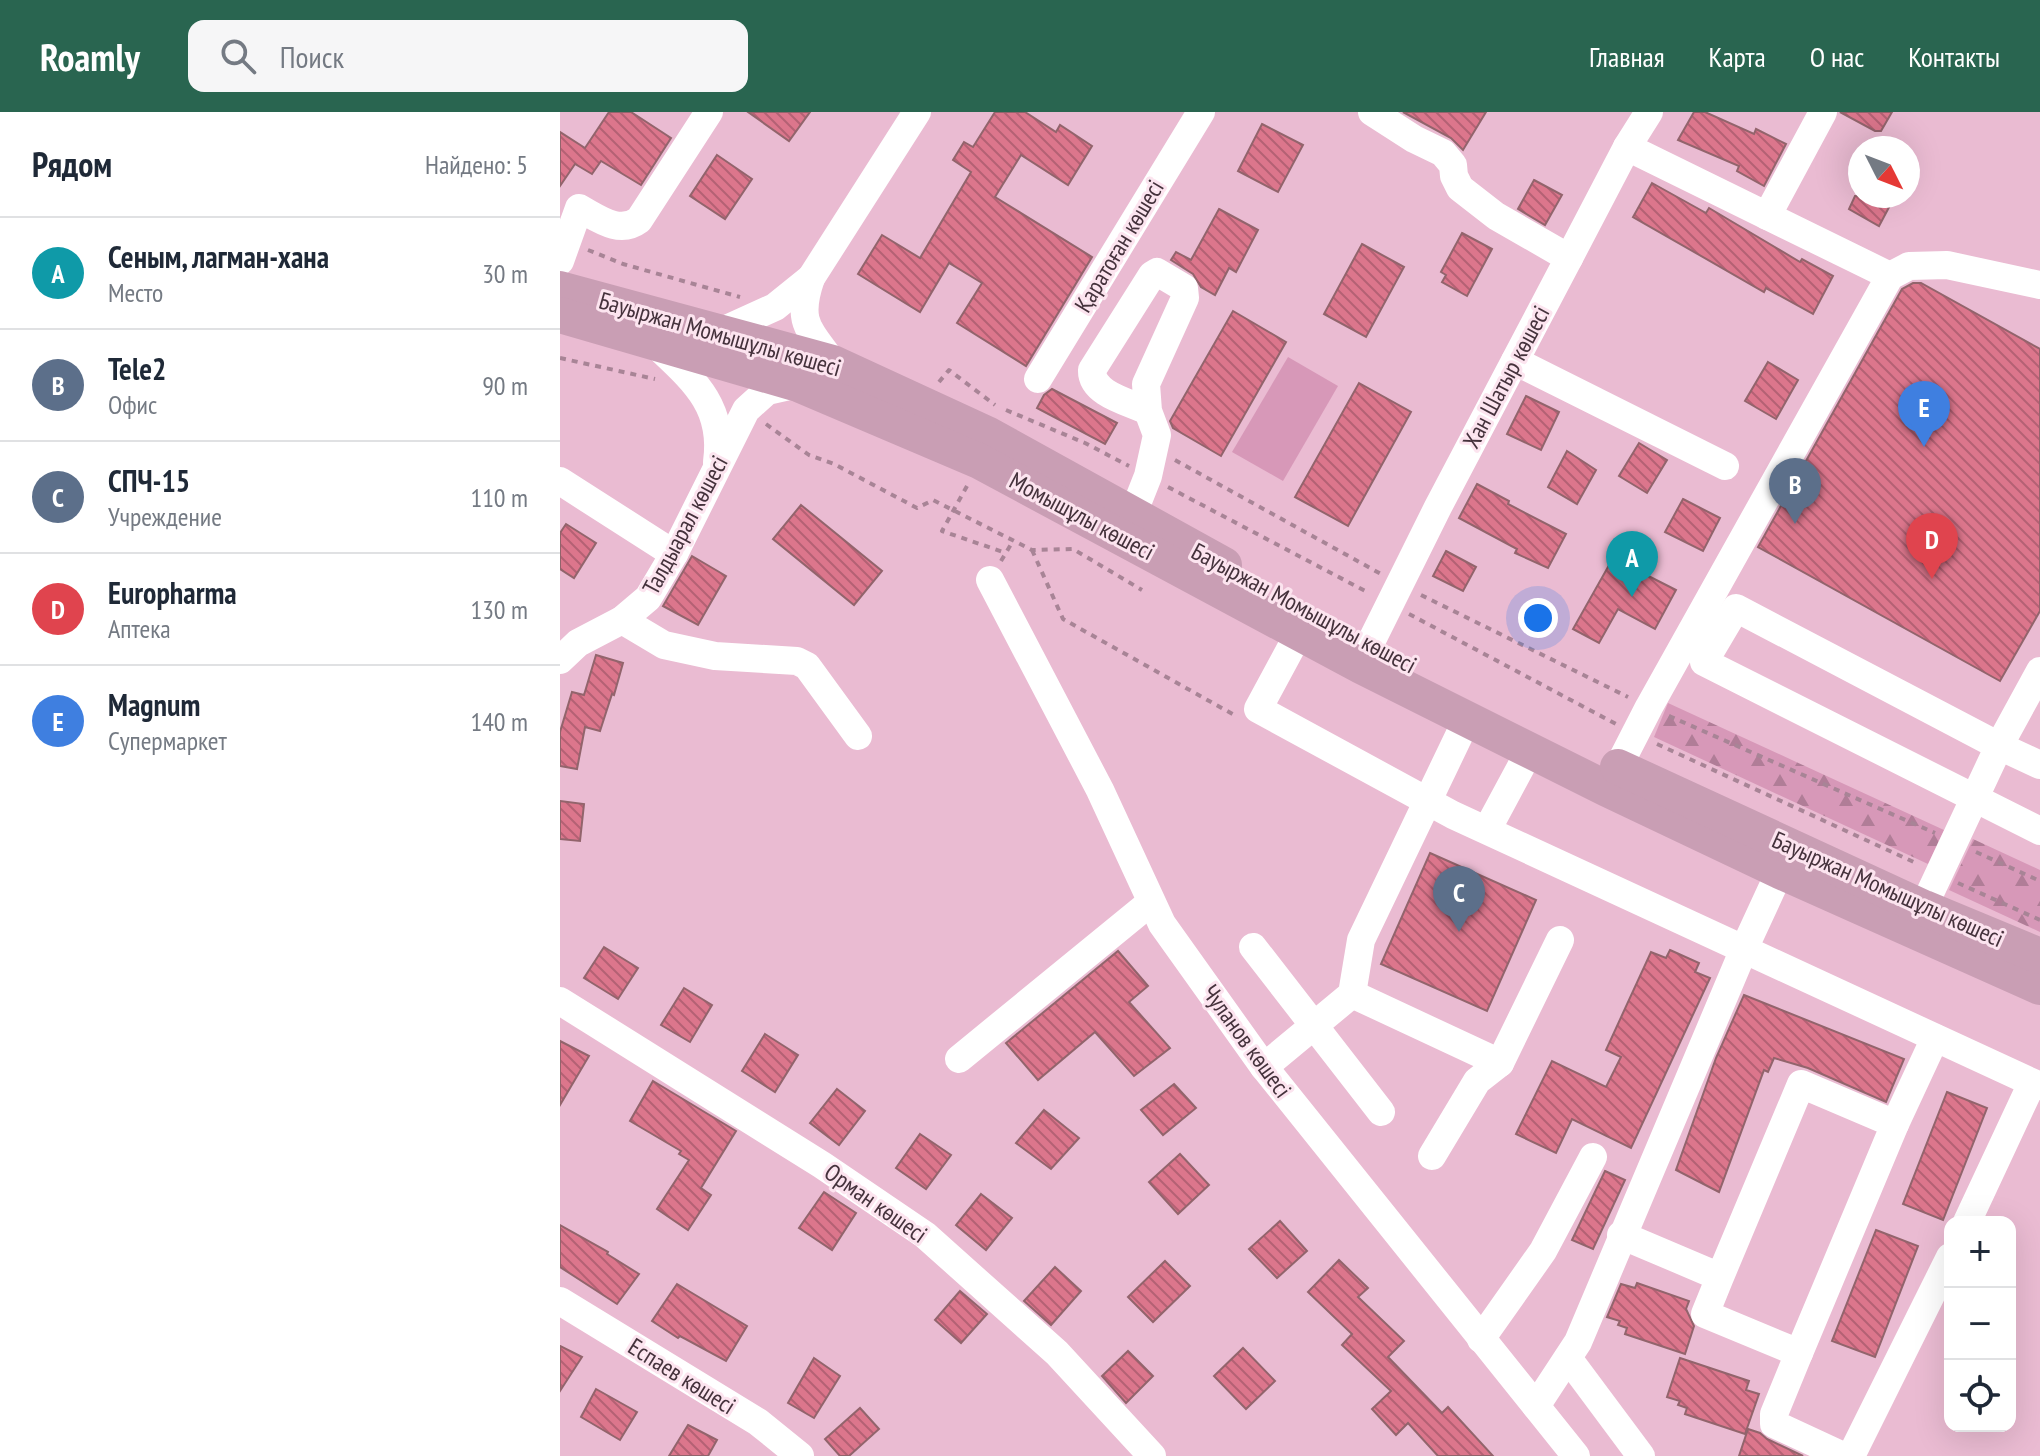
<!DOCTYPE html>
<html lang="ru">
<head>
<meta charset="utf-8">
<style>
  :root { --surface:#fff; --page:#f6f6f7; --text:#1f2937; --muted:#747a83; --line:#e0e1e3; --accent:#296550 }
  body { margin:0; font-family:"PT Sans Narrow",sans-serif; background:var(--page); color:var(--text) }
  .controls { position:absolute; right:24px; bottom:24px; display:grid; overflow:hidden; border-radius:16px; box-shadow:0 8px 32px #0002 }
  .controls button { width:72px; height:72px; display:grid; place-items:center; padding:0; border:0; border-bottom:2px solid var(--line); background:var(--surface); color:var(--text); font:40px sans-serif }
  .compass { position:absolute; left:1288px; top:24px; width:72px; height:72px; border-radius:50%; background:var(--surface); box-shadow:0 8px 32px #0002; rotate:132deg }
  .you { position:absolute; left:978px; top:506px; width:28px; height:28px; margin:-20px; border:6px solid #fff; border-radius:50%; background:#1a73e8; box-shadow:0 0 0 12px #1a73e833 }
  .badge { display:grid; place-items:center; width:52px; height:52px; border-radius:50%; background:var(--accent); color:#fff; font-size:26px; font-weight:700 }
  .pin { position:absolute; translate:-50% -66px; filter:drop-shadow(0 2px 4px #0008) }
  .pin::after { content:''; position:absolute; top:42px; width:28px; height:24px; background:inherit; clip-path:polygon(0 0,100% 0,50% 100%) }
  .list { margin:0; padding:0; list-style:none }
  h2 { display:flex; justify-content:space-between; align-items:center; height:104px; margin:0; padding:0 32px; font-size:34px }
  h2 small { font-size:26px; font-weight:400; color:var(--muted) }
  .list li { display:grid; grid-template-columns:52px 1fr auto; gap:24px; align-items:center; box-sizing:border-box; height:112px; padding:0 32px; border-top:2px solid var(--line) }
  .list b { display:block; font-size:30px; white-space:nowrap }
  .list p { margin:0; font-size:26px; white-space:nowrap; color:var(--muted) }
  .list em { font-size:26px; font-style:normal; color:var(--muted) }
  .icon { flex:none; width:44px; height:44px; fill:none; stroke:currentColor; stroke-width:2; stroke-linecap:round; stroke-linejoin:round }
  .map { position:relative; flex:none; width:1480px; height:1344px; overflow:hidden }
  header { display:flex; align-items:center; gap:48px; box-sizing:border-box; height:112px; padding:0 40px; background:var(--accent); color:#fff }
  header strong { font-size:38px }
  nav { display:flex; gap:44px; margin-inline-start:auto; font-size:28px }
  .search { width:560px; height:72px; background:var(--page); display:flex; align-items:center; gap:20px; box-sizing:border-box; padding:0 28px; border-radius:16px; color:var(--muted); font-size:30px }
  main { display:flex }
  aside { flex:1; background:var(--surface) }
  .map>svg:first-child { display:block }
  .forest { fill:url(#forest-firs) }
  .garden { fill:#d798b8 }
  .building { fill:url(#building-back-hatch); stroke:#92646c; stroke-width:2 }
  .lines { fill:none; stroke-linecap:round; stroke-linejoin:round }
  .path { stroke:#a88496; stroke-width:4; stroke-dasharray:6 6; stroke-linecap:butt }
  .minor { stroke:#fff; stroke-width:28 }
  .major { stroke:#c99eb4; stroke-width:36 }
  .labels { text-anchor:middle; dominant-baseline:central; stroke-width:6; stroke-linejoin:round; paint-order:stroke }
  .street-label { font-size:24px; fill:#45323c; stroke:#fce4ef }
</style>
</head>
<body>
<header>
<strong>Roamly</strong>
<div class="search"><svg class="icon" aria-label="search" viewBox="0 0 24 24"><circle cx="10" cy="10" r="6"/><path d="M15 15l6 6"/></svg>Поиск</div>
<nav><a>Главная</a><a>Карта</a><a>О нас</a><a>Контакты</a></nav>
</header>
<main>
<aside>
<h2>Рядом<small>Найдено: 5</small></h2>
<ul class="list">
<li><span class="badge" style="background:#0f9aa8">A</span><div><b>Сеным, лагман-хана</b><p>Место</p></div><em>30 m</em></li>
<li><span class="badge" style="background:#5c6f8a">B</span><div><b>Tele2</b><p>Офис</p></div><em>90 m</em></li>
<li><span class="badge" style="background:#5c6f8a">C</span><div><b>СПЧ-15</b><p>Учреждение</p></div><em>110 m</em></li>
<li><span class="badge" style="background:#e0444e">D</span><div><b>Europharma</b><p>Аптека</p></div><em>130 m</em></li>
<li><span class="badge" style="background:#3f7fe0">E</span><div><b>Magnum</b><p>Супермаркет</p></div><em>140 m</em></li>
</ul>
</aside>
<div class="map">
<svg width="1480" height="1344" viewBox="0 0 1480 1344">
  <defs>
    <pattern id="forest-firs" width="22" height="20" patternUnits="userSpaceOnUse" patternTransform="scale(2)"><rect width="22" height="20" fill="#d798b8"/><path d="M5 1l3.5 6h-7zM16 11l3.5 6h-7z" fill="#b07d97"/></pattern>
    <pattern id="building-back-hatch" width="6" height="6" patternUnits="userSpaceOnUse" patternTransform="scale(2)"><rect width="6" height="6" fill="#dc768c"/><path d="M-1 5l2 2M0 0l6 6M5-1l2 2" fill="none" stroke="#b46174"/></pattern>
  </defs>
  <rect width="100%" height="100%" fill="#eabbd2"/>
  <g class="forest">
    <polygon points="1108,591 1384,718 1368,752 1094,625"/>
    <polygon points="1413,727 1480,758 1480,820 1389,778"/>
  </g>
  <polygon class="garden" points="728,245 778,274 723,369 672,340"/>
  <g class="building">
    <polygon points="49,0 71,0 111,26 81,73 41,49 32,62 15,52 0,74 0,20 25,36"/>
    <polygon points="188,0 250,0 229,29"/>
    <polygon points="435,0 465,0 496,20 500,13 532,34 508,73 461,43 435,85 532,145 466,254 397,211 422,171 389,151 360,200 298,162 322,123 360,146 411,60 393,48 404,30 413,35"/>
    <polygon points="843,0 926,0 903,38 891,26"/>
    <polygon points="1134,0 1145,0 1194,22 1196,17 1226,32 1204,74 1177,59 1179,54 1118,28"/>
    <polygon points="1280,0 1332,0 1321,19 1315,19"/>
    <polygon points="702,12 743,33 718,80 678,59"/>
    <polygon points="157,43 192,67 165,107 130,84"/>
    <polygon points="974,68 1002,83 985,113 958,97"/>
    <polygon points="1092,71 1146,101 1149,96 1240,150 1242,147 1273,164 1253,202 1206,176 1204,180 1073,105"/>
    <polygon points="1295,84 1335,84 1319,114 1289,97"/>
    <polygon points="659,97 698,118 676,160 669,156 655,183 641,175 633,162 611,148 616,140 631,148"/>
    <polygon points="902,121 932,137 907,184 882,170 886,163 881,160"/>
    <polygon points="802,132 844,155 806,225 764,202"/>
    <polygon points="1353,171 1361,171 1480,237 1480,499 1440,569 1198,435 1342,177"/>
    <polygon points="673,199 726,230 661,344 613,316 610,309"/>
    <polygon points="1208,250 1238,268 1216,307 1185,289"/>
    <polygon points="799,271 851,300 788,414 735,385"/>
    <polygon points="492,277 557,311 545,332 477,296 484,283"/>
    <polygon points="966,284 999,300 981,338 947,322"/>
    <polygon points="1079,331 1107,348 1087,381 1059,364"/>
    <polygon points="1007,339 1036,358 1017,392 988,375"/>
    <polygon points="917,372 949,389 948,392 1006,422 988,456 955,441 957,437 899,406"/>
    <polygon points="1123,387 1160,406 1143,439 1105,420"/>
    <polygon points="241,393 322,459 294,493 213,427"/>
    <polygon points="6,412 36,431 14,466 0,457 0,421"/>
    <polygon points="886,439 916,455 903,479 873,464"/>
    <polygon points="132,444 166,464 138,513 103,494"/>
    <polygon points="1053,446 1116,478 1095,517 1058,497 1039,531 1013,517"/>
    <polygon points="36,543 63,551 54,583 52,582 40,619 25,615 17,657 0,654 0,620 12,580 24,583"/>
    <polygon points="0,689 24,692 20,729 0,727"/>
    <polygon points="870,741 976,788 927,899 821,852"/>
    <polygon points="44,835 78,856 58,887 24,866"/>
    <polygon points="1110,838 1139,851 1135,860 1150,866 1071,1036 1012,1007 996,1041 956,1022 992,949 1046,975 1061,945 1046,938 1091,840 1106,846"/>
    <polygon points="558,839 588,874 569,890 610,936 574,964 535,920 478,968 446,931"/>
    <polygon points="124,876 152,893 130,930 101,913"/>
    <polygon points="1184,883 1344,947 1326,990 1248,956 1214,946 1208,960 1204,958 1159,1080 1116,1058 1156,946"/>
    <polygon points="205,922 238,943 215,980 182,959"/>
    <polygon points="0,929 29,944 0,993"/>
    <polygon points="93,969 176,1019 141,1076 151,1083 128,1118 97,1097 129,1048 119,1042 121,1039 70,1009"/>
    <polygon points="614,972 636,996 603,1023 581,998"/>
    <polygon points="277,977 305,999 279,1033 250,1011"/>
    <polygon points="1387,980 1427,996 1383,1108 1343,1092"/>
    <polygon points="484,998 519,1026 491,1057 456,1031"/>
    <polygon points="360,1022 391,1043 366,1077 336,1056"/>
    <polygon points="620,1042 649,1073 618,1102 589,1070"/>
    <polygon points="1045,1059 1065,1068 1033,1137 1012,1128"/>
    <polygon points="264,1080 296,1101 272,1138 239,1116"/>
    <polygon points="421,1082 452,1106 426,1138 396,1113"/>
    <polygon points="720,1109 747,1139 717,1166 689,1137"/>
    <polygon points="0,1113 48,1140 47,1142 79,1162 57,1192 0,1155"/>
    <polygon points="1316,1118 1358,1134 1315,1245 1272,1229"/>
    <polygon points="779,1148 808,1176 798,1185 844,1229 828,1245 882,1301 888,1295 933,1344 878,1344 848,1311 836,1323 812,1297 831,1279 782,1233 792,1222 748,1180"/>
    <polygon points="605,1149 630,1174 593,1210 568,1185"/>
    <polygon points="495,1155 521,1179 491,1213 464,1189"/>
    <polygon points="1077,1171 1129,1189 1126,1197 1134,1214 1125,1242 1065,1222 1067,1216 1058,1213 1060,1209 1047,1205 1061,1172 1075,1176"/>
    <polygon points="117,1172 187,1214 166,1249 120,1224 118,1226 92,1209"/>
    <polygon points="400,1179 427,1202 401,1231 375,1208"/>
    <polygon points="0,1234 22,1245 0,1279"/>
    <polygon points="683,1236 715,1269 686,1297 654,1264"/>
    <polygon points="568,1239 593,1264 566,1291 542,1264"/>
    <polygon points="254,1246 280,1264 254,1306 228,1291"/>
    <polygon points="1120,1246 1189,1269 1186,1278 1199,1282 1185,1322 1125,1302 1127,1296 1118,1293 1120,1289 1107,1285"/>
    <polygon points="36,1277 77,1300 60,1328 21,1305"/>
    <polygon points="300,1296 319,1317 289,1344 280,1344 265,1327"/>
    <polygon points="128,1313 157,1328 148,1344 109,1344"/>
    <polygon points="1188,1317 1200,1321 1207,1327 1243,1344 1179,1344"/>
  </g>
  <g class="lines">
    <g class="path">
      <polyline points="28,138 63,152 180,185"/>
      <polyline points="0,246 95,267"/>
      <polyline points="379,270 389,258 435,293"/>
      <polyline points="446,298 525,331 569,354"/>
      <polyline points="206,312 249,343 274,352 357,396 373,388 472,438 513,437 582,478"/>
      <polyline points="615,348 821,462"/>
      <polyline points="407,374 382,419 446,441"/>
      <polyline points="608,375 809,481"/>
      <polyline points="472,438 503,507 676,604"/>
      <polyline points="441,449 453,429"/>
      <polyline points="861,483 1068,585"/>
      <polyline points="849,502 1056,612"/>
      <polyline points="1109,604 1375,721"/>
      <polyline points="1097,632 1358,752"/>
      <polyline points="1416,740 1480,769"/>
      <polyline points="1398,771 1480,808"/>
    </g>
    <g class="minor">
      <polyline points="812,0 854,27 883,41 893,53 894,64 900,76 936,104 1009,146"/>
      <polyline points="1067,35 1330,164"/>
      <polyline points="1207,104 1263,0"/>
      <path d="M0,149L19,96C38,106 59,123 79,108L149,0"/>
      <polyline points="162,219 215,195 251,166"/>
      <path d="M94,231C132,267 165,293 157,350"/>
      <polyline points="955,249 1165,354"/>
      <path d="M273,251C248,216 236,210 251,166L357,0"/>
      <polyline points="478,267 641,0"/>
      <polyline points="0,369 114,442"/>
      <path d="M573,402L588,364L597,323L588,299L586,272L625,186L624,176L597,160L592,163L532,258C531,282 569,290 588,299"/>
      <polyline points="430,468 540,678 602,812 704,955 1016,1344"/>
      <polyline points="62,508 104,533 155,544 237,549 247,554 298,624"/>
      <polyline points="739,521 698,597 893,703 1480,974"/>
      <polyline points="809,534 878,395 1009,146 1067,35 1089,0"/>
      <polyline points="0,548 18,531 62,508 88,486 114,442 186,298 207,279 238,272"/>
      <polyline points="1480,653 1439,634 1176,496 1144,550 1480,719"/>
      <polyline points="1049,673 1089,595 1330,164 1349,154 1387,153 1480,173"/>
      <polyline points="927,718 970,638"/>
      <polyline points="1355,813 1439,634 1480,559"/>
      <polyline points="693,835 821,1000"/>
      <polyline points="792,882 940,951"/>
      <polyline points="0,889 262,1053 365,1123 497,1241 592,1344"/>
      <polyline points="399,947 591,790"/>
      <polyline points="704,955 792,882 801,828 907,607"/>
      <polyline points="1335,1012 1375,926"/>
      <polyline points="872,1044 917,969 940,951 1000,828"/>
      <polyline points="1407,1110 1472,971"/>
      <polyline points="1061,1123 1160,1165 1241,972 1335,1012 1239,1241 1145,1202 1160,1165"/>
      <polyline points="0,1189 198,1310 240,1344"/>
      <polyline points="921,1227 983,1139 1033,1045"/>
      <polyline points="1239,1241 1214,1302 1214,1312 1283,1344"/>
      <polyline points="1008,1246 1081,1344"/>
      <polyline points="976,1294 1018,1230 1184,837 1220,759"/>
      <polyline points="1291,1344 1390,1145"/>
    </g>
    <g class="major">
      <polyline points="0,177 273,251 427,322 664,453"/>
      <polyline points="0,203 238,272 419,349 801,554 1047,677 1220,759 1480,875"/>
      <polyline points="1058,655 1364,796 1480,844"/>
    </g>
  </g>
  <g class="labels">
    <g class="street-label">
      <text transform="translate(559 134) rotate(-59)">Қаратоған көшесі</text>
      <text transform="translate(160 222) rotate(16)">Бауыржан Момышұлы көшесі</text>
      <text transform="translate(946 265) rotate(-62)">Хан Шатыр көшесі</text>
      <text transform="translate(522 404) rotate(28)">Момышұлы көшесі</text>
      <text transform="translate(125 413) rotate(-62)">Талдыарал көшесі</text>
      <text transform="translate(744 496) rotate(28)">Бауыржан Момышұлы көшесі</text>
      <text transform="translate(1328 777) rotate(24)">Бауыржан Момышұлы көшесі</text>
      <text transform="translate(687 929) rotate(54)">Чуланов көшесі</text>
      <text transform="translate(316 1091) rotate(35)">Орман көшесі</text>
      <text transform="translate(122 1264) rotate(32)">Еспаев көшесі</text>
    </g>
  </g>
</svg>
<div class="controls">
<button>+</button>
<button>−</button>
<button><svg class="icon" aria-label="locate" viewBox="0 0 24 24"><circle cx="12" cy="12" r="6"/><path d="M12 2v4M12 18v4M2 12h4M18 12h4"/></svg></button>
</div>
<svg class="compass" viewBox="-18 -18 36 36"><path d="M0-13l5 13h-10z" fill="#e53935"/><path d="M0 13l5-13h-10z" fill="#747a83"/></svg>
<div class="you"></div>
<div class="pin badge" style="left:1072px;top:485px;background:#0f9aa8">A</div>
<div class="pin badge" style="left:1235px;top:412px;background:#5c6f8a">B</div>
<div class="pin badge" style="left:899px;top:820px;background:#5c6f8a">C</div>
<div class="pin badge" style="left:1372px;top:467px;background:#e0444e">D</div>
<div class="pin badge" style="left:1364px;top:335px;background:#3f7fe0">E</div>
</div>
</main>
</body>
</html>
